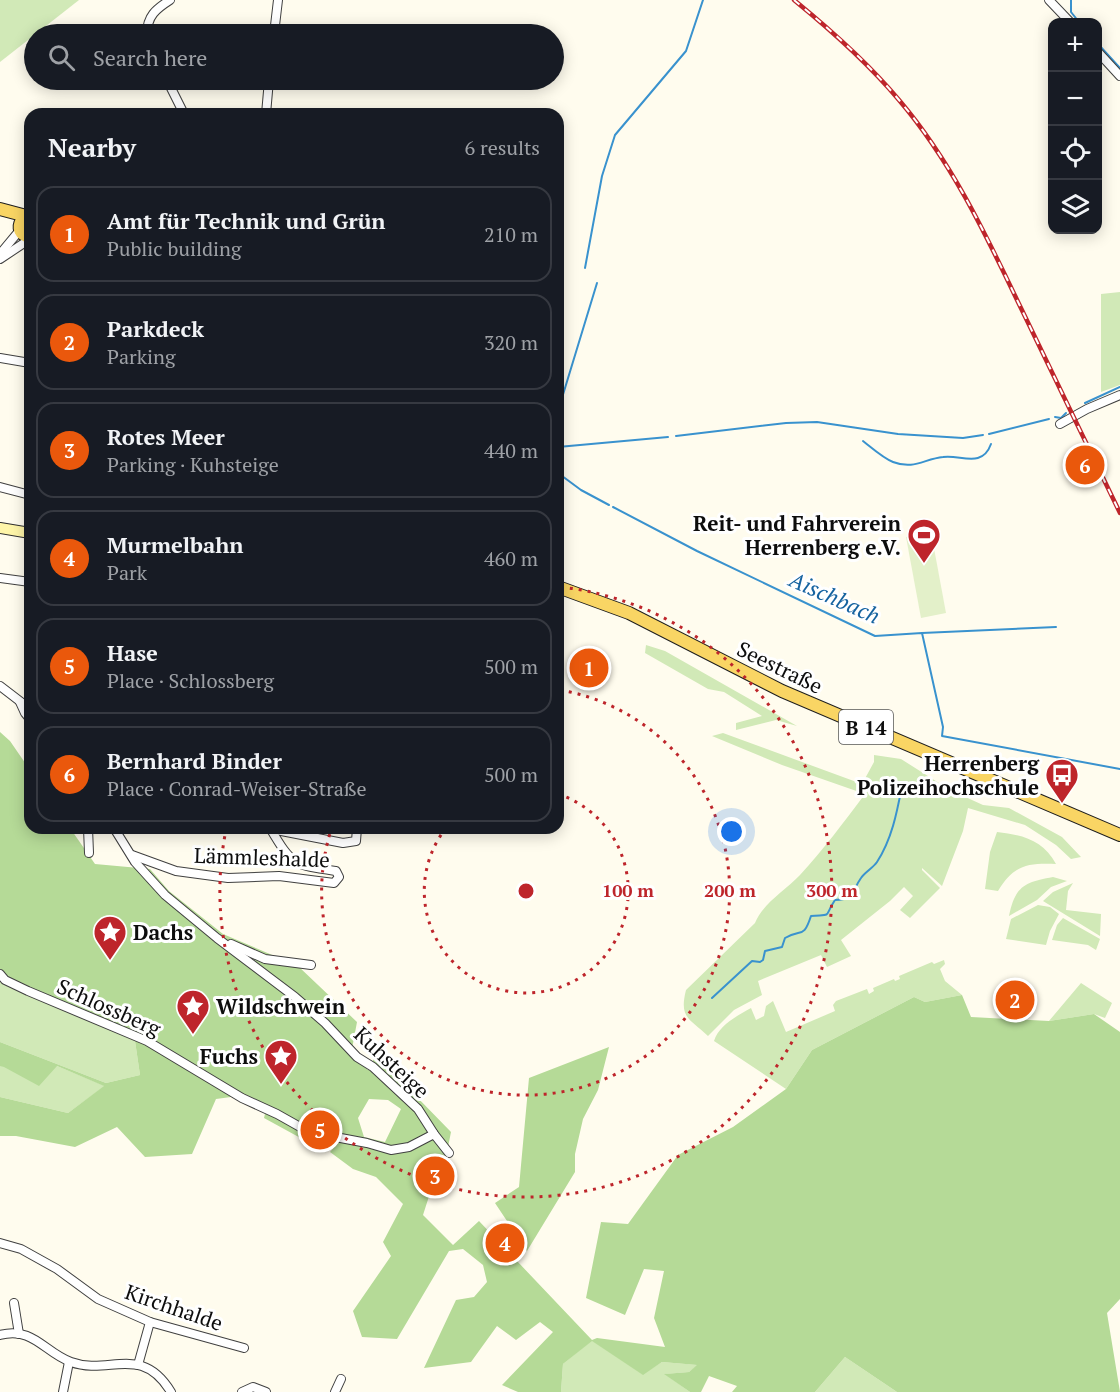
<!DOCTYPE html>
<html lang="en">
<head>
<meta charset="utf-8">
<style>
  :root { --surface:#171b24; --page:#20242c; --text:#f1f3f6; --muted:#9ea1a6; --line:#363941; --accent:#ea580c }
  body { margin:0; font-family:"PT Serif",serif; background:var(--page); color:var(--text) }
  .controls { position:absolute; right:18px; top:18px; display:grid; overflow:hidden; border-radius:12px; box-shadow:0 3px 15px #0003 }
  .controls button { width:54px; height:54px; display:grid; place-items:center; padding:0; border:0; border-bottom:2px solid var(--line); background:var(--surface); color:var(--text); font:30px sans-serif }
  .you { position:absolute; left:732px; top:832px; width:21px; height:21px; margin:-15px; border:4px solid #fff; border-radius:50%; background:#1a73e8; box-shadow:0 0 0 9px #1a73e833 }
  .badge { display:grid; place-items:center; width:39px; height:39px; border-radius:50%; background:var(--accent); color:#fff; font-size:20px; font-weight:700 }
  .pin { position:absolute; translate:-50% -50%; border:3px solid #fff; box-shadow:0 2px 6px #0006 }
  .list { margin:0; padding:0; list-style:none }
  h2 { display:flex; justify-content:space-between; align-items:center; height:78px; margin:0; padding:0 24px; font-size:26px }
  h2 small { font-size:20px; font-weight:400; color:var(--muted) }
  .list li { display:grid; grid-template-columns:39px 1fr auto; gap:18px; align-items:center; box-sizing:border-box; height:96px; margin:0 12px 12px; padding:0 12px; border:2px solid var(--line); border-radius:18px }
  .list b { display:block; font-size:22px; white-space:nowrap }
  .list p { margin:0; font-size:20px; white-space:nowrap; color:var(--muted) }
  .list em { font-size:20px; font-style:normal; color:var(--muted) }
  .icon { flex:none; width:33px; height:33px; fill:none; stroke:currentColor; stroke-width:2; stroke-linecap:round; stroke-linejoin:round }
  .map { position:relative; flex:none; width:1120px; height:1392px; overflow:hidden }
  .search { position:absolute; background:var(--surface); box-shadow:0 3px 15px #0003; left:24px; top:24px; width:540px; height:66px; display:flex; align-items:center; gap:15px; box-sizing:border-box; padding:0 21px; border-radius:33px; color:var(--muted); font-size:22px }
  .panel { position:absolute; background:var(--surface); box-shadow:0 3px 15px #0003; left:24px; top:108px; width:540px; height:726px; border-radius:18px }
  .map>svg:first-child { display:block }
  .green { fill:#d1e9b7 }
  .forest { fill:#b5da97; fill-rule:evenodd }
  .pitch { fill:#e3f0c9 }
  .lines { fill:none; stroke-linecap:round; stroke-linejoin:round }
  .stream { stroke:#3992ce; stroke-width:2 }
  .street-casing { stroke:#404040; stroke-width:10 }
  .secondary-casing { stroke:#2f2f2f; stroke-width:12 }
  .primary-casing { stroke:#1e1e1e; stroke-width:14 }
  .street { stroke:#fff; stroke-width:8 }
  .secondary { stroke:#fff6a9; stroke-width:10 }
  .primary { stroke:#f9d564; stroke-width:12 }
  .rail-casing { stroke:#be252b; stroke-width:4.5 }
  .rail { stroke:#fff; stroke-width:2; stroke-dasharray:7; stroke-linecap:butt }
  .ring { fill:none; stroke:#be252b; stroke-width:3; stroke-dasharray:3 6 }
  .labels { text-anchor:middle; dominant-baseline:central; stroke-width:6; stroke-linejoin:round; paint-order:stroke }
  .shield { fill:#fff; stroke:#565656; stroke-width:1.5 }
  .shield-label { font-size:20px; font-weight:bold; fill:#0d0d0d }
  .poi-label { font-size:21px; font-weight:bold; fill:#0d0d0d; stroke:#fff; text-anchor:end }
  .street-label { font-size:21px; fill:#0d0d0d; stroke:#fff }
  .water-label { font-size:22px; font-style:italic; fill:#1663a0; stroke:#fff }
  .centre { fill:#be252b; stroke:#fff; stroke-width:3 }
  .ring-label { font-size:18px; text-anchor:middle; font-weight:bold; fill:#be252b; stroke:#fff; stroke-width:6; stroke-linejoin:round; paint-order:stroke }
</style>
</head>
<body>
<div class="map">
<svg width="1120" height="1392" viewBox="0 0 1120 1392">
  <rect width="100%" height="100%" fill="#fffcee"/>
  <g class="green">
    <polygon points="0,0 79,0 0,62"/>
    <polygon points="1120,292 1120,385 1101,392 1101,294"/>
    <polygon points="646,645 665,651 797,726 776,720 736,730 736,723 762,716 724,692 708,689 645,653"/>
    <path d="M723,733L862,784L874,762V755L901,759L950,790L983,805L1009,808L1062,837L1081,857L1071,859L1056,845L1025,825L968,808L963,831L942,886L922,868V870L940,888L910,918L900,910L913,896L904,887L890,901L841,940L851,956L827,967L821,955L758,981L762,995L734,1010L708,1036C689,1018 679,1018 686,990L755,923C764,902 785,891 800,875C823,850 844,822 865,794L782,765L712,736Z"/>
    <path d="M997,832C1023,835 1043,840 1056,864C1027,863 1014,865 998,891L985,889L990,852Z"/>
    <path d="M1053,877L1067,881L1051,887L1037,900L1009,916C1015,886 1025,882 1053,877Z"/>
    <polygon points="1073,883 1068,891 1066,910 1101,914 1100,936 1043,901 1053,892"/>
    <polygon points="1038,905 1050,907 1059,914 1050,931 1046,945 1006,939 1011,919"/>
    <polygon points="1063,918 1100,939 1096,950 1088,945 1052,940 1057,925"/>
    <path d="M944,960L945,964L940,969L945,981L962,995L925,1002L914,997L812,1050L786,1089L714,1041C719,1025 737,1016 751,1008L756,1020L764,1016L766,1006L773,1001L786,1032L835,1011L833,1005L836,1001L867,989L869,994L874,991L873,988L894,979L895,981L900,979L899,976L932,962L934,964Z"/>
    <polygon points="0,976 39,998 135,1041 140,1075 106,1083 0,1042"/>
    <polygon points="1081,983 1112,1003 1105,1018 1094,1014 1049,1021"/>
    <polygon points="0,1066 57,1066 105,1086 68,1113 0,1097"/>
    <polygon points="592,1340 643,1374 662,1362 698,1365 689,1372 665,1374 690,1392 561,1392 563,1364"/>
    <polygon points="845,1357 897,1392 815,1392"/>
  </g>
  <g class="forest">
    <path d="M0,732L10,741L30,770V828H70L95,864L150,869L169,891L223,934L298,966L357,1022L351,1054L368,1070L376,1055L451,1132L446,1157L426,1161L422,1170L426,1181L432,1187L423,1215L453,1245L479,1221L592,1340L597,1338L665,1347L654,1318L664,1271L644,1269L625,1315L586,1298L601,1222L628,1224L678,1155L733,1127L786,1089L812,1050L914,997L925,1002L962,995L971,1017L1049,1021L1094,1014L1120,1032V1299L1107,1313L1120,1392H897L845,1357L815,1392H732L737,1386L709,1376L701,1392H690L664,1374L689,1372L697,1365L662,1362L643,1375L592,1341L563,1364L561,1392H518L502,1385L553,1332L540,1322L516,1340L497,1326L471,1362L424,1368L456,1300L474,1297L487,1282L483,1265L463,1249L449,1251L397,1339L362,1337L353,1311L391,1256L383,1242L403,1204L376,1177L353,1169L330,1152L338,1143L329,1131L310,1125L306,1141L264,1118L267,1105L246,1095L216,1099L192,1154L145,1157L117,1127L75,1147L16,1136H0V1097L68,1113L104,1086L57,1066L39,1086L4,1067L0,1066V1042L106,1083L140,1075L135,1041L39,998L0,976ZM369,1099L388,1100L401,1109L385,1142L364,1137L358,1118Z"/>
    <polygon points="609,1047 598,1090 583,1119 575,1154 575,1172 527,1251 495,1203 519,1187 529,1078"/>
  </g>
  <polygon class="pitch" points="931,532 946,613 921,618 906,537"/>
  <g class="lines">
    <g class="stream">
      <polyline points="1071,0 1071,12 1079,22"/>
      <polyline points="1098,44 1120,68"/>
      <polyline points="585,268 602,176 615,135 686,51 703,0"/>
      <polyline points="1085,403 1120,387"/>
      <polyline points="558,411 597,283"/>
      <polyline points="1055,417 1061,418 1066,413"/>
      <polyline points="989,434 1049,419"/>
      <polyline points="676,436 786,423 817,422 898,434 963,438 983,435"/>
      <path d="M863,441C872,448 883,458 893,462C914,470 924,459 943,457C960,454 982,469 991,444"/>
      <polyline points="558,447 668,437"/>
      <polyline points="558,473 581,490 609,505"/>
      <polyline points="613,507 697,551 875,636 922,633 943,727 942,736 1120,769"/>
      <polyline points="922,633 1056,627"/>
      <path d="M712,998L752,961L760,962L763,960L765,951L782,947L785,938C802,928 803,940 811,916C834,914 823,918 835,900C856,899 851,892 861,878C865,872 873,868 877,862C892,839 897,812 902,786"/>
    </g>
    <defs>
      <g id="street">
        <polyline points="1049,0 1070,22"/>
        <path d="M147,34C147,16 156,9 170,0"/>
        <polyline points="274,34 278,0"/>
        <polyline points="1098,52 1120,76"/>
        <polyline points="167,80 184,114"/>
        <polyline points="266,114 269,80"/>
        <polyline points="0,254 20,230"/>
        <polyline points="0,259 30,239"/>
        <polyline points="0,358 30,363"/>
        <polyline points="1060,424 1087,409 1120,395"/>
        <polyline points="0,487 30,495"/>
        <polyline points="0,578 30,582"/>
        <polyline points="0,686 30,709"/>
        <polyline points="20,702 25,713 30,719"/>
        <polyline points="88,828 89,853"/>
        <polyline points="114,828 135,862 165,895 217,938 295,997 325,1023 357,1057 373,1067 418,1109 434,1134 449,1153"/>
        <polyline points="271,829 343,843 356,841 357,828"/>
        <path d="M132,855L176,871L228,878L279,876L334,883L339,877L336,871C293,865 292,865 270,828"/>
        <polyline points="231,944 265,959 311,965"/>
        <polyline points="0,974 5,980 28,991 147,1041 242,1098 277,1114 309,1132 367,1143 391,1150 409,1147 434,1134"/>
        <polyline points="0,1243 21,1249 57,1269 98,1299 150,1322 244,1348"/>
        <polyline points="14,1303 19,1334"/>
        <path d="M0,1335C33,1326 45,1353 71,1362C109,1376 141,1343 171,1392"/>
        <polyline points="138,1365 150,1322"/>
        <polyline points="63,1392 69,1362"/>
        <polyline points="242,1392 253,1387 266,1392"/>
        <polyline points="335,1392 341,1379"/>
      </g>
      <polyline id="secondary" points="0,528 30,533"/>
      <g id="primary">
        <polyline points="0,209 30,217"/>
        <path d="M30,217L22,220C17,228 20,235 30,237"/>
        <polyline points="558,587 629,613 782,691 1120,835"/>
      </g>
    </defs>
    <use href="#street" class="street-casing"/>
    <use href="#secondary" class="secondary-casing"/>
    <use href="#primary" class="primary-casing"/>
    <use href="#street" class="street"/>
    <use href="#secondary" class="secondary"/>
    <use href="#primary" class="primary"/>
    <defs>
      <path id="rail" d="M794,0C832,31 868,63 899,100C951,161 985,233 1019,304C1053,374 1086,443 1120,513"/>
    </defs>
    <use href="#rail" class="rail-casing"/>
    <use href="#rail" class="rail"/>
  </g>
  <g class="ring">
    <path d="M558 794A102 102 0 1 1 446 828"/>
    <path d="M560 690A204 204 0 1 1 331 830"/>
    <path d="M561 587A306 306 0 1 1 226 830"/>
  </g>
  <defs>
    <symbol id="stadium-pin" viewBox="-11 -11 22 30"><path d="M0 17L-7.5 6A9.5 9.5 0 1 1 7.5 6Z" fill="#be252b" stroke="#fff"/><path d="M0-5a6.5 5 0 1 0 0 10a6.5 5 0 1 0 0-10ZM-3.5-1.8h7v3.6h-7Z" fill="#fff"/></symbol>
    <symbol id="bus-pin" viewBox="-11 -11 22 30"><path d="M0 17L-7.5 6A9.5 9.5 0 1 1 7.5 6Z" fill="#be252b" stroke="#fff"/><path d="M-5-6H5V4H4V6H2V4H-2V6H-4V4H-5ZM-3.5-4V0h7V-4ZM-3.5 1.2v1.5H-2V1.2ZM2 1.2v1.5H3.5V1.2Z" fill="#fff"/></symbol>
    <symbol id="sight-pin" viewBox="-11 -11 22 30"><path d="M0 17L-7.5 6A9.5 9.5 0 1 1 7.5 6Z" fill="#be252b" stroke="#fff"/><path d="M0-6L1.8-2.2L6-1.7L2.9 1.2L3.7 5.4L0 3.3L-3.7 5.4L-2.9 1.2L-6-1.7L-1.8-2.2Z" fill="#fff"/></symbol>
  </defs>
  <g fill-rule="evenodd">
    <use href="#stadium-pin" x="905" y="516" width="38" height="52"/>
    <use href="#bus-pin" x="1043" y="756" width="38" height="52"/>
    <use href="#sight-pin" x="91" y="913" width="38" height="52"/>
    <use href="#sight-pin" x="174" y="987" width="38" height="52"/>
    <use href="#sight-pin" x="262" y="1037" width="38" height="52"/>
  </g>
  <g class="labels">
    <rect class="shield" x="839" y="710" width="54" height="34" rx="4.5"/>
    <g class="shield-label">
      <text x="866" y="727">B 14</text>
    </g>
    <g class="poi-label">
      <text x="901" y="523">Reit- und Fahrverein<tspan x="901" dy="24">Herrenberg e.V.</tspan></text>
      <text x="1039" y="763">Herrenberg<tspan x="1039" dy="24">Polizeihochschule</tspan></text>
      <text x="133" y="932" text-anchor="start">Dachs</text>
      <text x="216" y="1006" text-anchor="start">Wildschwein</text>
      <text x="258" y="1056">Fuchs</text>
    </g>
    <g class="street-label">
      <text transform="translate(780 667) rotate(26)">Seestraße</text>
      <text transform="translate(262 857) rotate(2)">Lämmleshalde</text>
      <text transform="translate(109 1007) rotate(24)">Schlossberg</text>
      <text transform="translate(392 1062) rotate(43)">Kuhsteige</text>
      <text transform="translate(174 1307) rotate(19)">Kirchhalde</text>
    </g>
    <g class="water-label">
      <text transform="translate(835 597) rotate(24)">Aischbach</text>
    </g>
  </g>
  <circle cx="526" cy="891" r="9" class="centre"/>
  <g class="ring-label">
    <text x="628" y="897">100 m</text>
    <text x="730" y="897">200 m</text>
    <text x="832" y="897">300 m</text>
  </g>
</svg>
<div class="controls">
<button>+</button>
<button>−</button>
<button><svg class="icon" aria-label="locate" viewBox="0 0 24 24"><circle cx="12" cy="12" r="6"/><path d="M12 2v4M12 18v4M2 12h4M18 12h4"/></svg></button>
<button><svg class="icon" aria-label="layers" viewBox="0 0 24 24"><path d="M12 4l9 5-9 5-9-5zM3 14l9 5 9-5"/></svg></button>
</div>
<div class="you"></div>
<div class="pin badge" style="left:589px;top:668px">1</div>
<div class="pin badge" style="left:1015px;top:1000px">2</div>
<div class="pin badge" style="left:435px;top:1176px">3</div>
<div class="pin badge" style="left:505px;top:1243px">4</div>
<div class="pin badge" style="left:320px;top:1130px">5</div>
<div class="pin badge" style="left:1085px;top:465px">6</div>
<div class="search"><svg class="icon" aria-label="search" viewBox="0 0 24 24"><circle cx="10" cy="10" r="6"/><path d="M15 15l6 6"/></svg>Search here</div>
<section class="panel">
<h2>Nearby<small>6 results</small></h2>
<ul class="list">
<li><span class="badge">1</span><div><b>Amt für Technik und Grün</b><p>Public building</p></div><em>210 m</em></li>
<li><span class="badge">2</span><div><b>Parkdeck</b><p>Parking</p></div><em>320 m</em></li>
<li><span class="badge">3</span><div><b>Rotes Meer</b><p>Parking · Kuhsteige</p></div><em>440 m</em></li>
<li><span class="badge">4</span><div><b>Murmelbahn</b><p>Park</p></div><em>460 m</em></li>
<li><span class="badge">5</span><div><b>Hase</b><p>Place · Schlossberg</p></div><em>500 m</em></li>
<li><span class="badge">6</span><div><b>Bernhard Binder</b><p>Place · Conrad-Weiser-Straße</p></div><em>500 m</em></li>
</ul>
</section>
</div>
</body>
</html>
